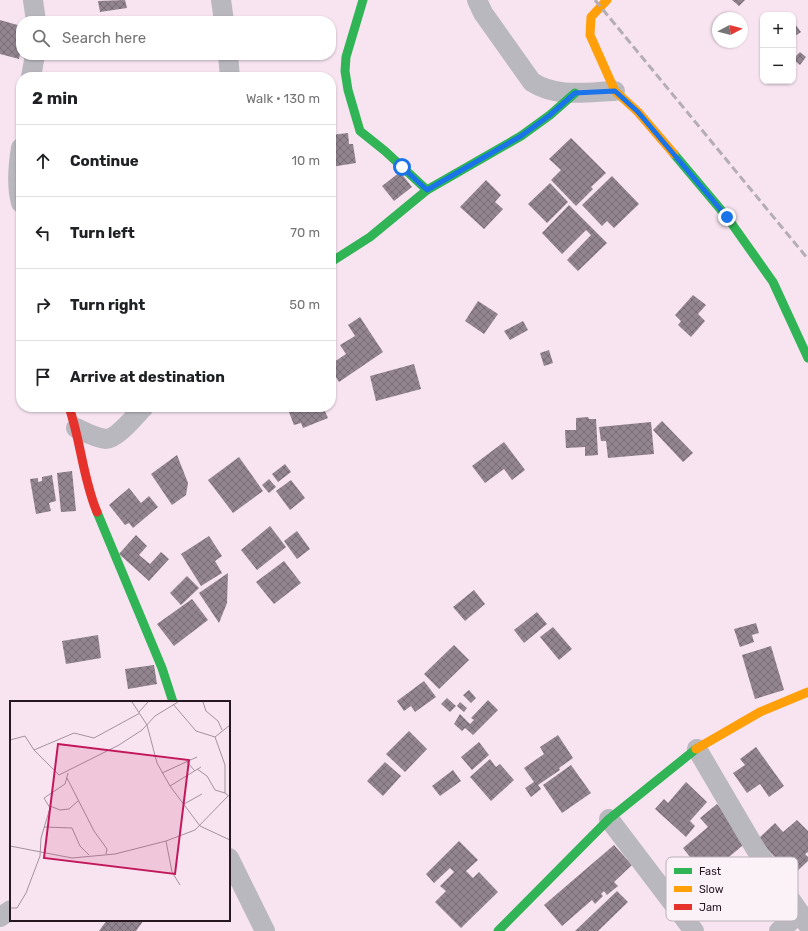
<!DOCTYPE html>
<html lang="en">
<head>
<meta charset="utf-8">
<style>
  :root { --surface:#fff; --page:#f6f6f6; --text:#202124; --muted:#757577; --line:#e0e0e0 }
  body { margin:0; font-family:Rubik,sans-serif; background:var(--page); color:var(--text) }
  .controls { position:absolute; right:12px; top:12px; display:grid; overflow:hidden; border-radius:8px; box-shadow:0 1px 3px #0004 }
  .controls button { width:36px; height:36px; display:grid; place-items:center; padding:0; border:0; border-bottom:1px solid var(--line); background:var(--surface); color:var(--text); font:20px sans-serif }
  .compass { position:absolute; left:712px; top:12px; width:36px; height:36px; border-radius:50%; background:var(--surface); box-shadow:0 1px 3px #0004; rotate:83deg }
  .stop { position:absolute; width:12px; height:12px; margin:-9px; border:3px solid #1a73e8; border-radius:50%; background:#fff }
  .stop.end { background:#1a73e8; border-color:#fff; box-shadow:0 1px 4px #0008 }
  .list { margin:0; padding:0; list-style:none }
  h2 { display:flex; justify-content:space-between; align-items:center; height:52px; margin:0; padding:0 16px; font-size:17px }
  h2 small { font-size:13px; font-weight:400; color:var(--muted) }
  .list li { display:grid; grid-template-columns:26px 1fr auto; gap:12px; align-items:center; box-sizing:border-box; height:72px; padding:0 16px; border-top:1px solid var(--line) }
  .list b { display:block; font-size:15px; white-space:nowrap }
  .list em { font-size:13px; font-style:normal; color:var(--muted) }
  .icon { flex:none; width:22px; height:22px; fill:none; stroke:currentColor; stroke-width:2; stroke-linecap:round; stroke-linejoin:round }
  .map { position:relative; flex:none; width:808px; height:931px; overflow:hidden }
  .search { position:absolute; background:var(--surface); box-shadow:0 1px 3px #0004; left:16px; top:16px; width:320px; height:44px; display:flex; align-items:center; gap:10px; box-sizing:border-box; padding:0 14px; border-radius:16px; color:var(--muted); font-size:15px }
  .panel { position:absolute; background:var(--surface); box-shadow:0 1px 3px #0004; left:16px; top:72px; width:320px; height:340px; border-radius:16px }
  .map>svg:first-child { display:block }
  .building { fill:url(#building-cross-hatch) }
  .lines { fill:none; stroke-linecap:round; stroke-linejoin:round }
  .street { stroke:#bab8bf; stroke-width:20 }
  .fast { stroke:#30b455; stroke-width:9 }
  .slow { stroke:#ff9f0a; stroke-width:9 }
  .jam { stroke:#e5322d; stroke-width:9 }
  .rail { stroke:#b4adb4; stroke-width:3; stroke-dasharray:8 4; stroke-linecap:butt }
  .route { stroke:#1a73e8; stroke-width:5 }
  .inset-road { fill:none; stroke:#a3929d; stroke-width:1 }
  .view { fill:#c2185b; fill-opacity:0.15; stroke:#c2185b; stroke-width:2 }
  .inset-edge { fill:none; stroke:#261721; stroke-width:2 }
  .key { fill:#fbf2f8; stroke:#bbb0b8; stroke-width:1 }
  .key-label { font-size:11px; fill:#261721 }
</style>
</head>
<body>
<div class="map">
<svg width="808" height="931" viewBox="0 0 808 931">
  <defs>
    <pattern id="building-cross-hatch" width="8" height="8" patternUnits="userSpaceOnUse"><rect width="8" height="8" fill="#928590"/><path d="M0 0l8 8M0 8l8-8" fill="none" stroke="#776c75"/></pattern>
  </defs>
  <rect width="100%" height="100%" fill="#f7e4f0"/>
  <g class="building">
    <polygon points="125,0 127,8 100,12 98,1"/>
    <polygon points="732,0 745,0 739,6"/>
    <polygon points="0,20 21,26 21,50 19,59 0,54"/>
    <polygon points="795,24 801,32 795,36 793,33 793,26"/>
    <polygon points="800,52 806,57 800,65 793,59"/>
    <polygon points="348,133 349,144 353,144 356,163 331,167 331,135"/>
    <polygon points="571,138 606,173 591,187 593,189 576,206 551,180 561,170 549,159"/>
    <polygon points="400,172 412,187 394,201 382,186"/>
    <polygon points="612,176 639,204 614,228 607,221 602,226 582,205"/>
    <polygon points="486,180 501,195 495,202 503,209 484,229 460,207"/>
    <polygon points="550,183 568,202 547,223 528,204"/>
    <polygon points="569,205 607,243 578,271 567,260 591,235 586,230 562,254 542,233"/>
    <polygon points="693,295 706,305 698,314 705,321 691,337 678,325 681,321 675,315"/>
    <polygon points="478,301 498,314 484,334 465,321"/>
    <polygon points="360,317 383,352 339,382 331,369 331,364 346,354 340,345 355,336 348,325"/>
    <polygon points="523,321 528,330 510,340 504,331"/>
    <polygon points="549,350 553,363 544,366 540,353"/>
    <polygon points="414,364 421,389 376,401 370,376"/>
    <polygon points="287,407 323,407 328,418 303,428 301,423 294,425"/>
    <polygon points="588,417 589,419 596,419 598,455 585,456 585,447 566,448 565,430 576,430 576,418"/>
    <polygon points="662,421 693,453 683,462 653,430"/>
    <polygon points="651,422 654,454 608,458 606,441 601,441 599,427"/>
    <polygon points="504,442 525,470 512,480 504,469 485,483 472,466"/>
    <polygon points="177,455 188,483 186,495 172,505 151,474"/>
    <polygon points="239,457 263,491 233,513 208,480"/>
    <polygon points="285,464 291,472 278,482 272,474"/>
    <polygon points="72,471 76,511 61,512 57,473"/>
    <polygon points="52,475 56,501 49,503 51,511 36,514 30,479 38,478 38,482 42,481 42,477"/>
    <polygon points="269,479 276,487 269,493 262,485"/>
    <polygon points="291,480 305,498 290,510 276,491"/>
    <polygon points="129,488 141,503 149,496 158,507 133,528 129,523 125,525 109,505"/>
    <polygon points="270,526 286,547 257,570 241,550"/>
    <polygon points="297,531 310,549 297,559 284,541"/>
    <polygon points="136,535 147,546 139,555 150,564 161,552 169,559 149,581 119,554"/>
    <polygon points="209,536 222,556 215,561 222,573 201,586 181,554"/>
    <polygon points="284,561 301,583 274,604 256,582"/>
    <polygon points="228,573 227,603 219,623 199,593"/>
    <polygon points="187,576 199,588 181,605 170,593"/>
    <polygon points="474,590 485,604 465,621 453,607"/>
    <polygon points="192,599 208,620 174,646 157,624"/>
    <polygon points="537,612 547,624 524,643 514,630"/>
    <polygon points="756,623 759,633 752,635 754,642 740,647 734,629"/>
    <polygon points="553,627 572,649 559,660 540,637"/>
    <polygon points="98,635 101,658 66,664 62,641"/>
    <polygon points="454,645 469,660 439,689 424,674"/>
    <polygon points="771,646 784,690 755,699 742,655"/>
    <polygon points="154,665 157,684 128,689 125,669"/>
    <polygon points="424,681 436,697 415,712 411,706 404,711 397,701"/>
    <polygon points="469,690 476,698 471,703 463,695"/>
    <polygon points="447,698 456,706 450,712 441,704"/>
    <polygon points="488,700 498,710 473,735 465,728 462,731 454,724 460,714 470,724 474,720 471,718"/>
    <polygon points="460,702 467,708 464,712 457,706"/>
    <polygon points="409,731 427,749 405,772 386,754"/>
    <polygon points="558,735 573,758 559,768 560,770 538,785 541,789 531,797 525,788 534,782 524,768 544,754 540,747"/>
    <polygon points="479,742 489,755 472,770 461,757"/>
    <polygon points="756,747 784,786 769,797 760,784 747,793 733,773 745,765 740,759"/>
    <polygon points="490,759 496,767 500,764 514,780 491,801 470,777"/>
    <polygon points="385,762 401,776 383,796 367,781"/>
    <polygon points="571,765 591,793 562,813 543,785"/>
    <polygon points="453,770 461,781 440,796 432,786"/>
    <polygon points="686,782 707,802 690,821 695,826 686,837 655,809 664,799 668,803"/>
    <polygon points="717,804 747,842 713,870 705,860 697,866 683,848 708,827 700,818"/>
    <polygon points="797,820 808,831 808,852 805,854 808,857 808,861 792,876 758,839 775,823 783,832"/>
    <polygon points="459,841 478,860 466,871 473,878 479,872 498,892 461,928 435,902 446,891 440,886 454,872 450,868 434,883 426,874"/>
    <polygon points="614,845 632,865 614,882 618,886 607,895 604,891 601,894 603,896 595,904 592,900 562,926 544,905"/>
    <polygon points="617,891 628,902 598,931 575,931"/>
    <polygon points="107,920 144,920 136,931 99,931"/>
  </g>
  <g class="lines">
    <g class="street">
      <polyline points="33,0 36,21"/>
      <polyline points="221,0 224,21"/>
      <path d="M477,0L483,13L532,82C557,98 587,92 615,91"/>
      <polyline points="228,55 230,77"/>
      <polyline points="31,77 35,55"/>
      <path d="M21,148C18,166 16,185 21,203"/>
      <path d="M76,428C85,432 95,438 106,439C117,439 136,415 144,407"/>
      <polyline points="697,749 755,848 808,925"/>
      <polyline points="609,819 694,931"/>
      <polyline points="229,858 265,931"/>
      <polyline points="0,917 11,910"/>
      <polyline points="779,931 800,913"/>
    </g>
    <g class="fast">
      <polyline points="363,0 346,57 345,71 348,90 360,131 385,151 427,190"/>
      <polyline points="674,154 727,217 773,282 808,358"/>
      <polyline points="331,262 370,237 427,190 521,136 550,115 575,93"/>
      <polyline points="97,512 162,668 173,702"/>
      <polyline points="498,931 609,819 696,749"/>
    </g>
    <g class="slow">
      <polyline points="607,0 591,17 590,35 615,91 638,112 674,154"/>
      <polyline points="696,749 760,712 808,692"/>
    </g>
    <path class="jam" d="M69,407C81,442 83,479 97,512"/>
    <polyline class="rail" points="595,0 808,259"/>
  </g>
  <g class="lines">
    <polyline class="route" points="402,167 427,190 521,136 550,115 575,93 615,91 638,112 727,217"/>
  </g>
  <g transform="translate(10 701)">
    <rect width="220" height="220" fill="#f7e4f0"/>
    <path class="inset-road" d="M122,1L137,24L147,62L160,85L190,125L220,139M193,1L196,10L208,20L212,29M163,3L186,30L205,36L215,64V92L220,96M129,11L138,1M205,36L220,24M0,39L15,35L24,49L49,74L109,44L132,29L145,15L168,1M24,49L64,32L84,37L130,12M176,60L185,70M187,68L197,75L205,89L215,92M152,72L187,56M57,77L84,130L97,148L96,153M160,85L191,66M174,103L192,93M40,105L50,109L59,108L68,100M34,126L62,127L70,145L79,154M156,140L162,171L170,184M0,145L62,157L105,153L156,140L185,129L218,95M0,207H7L16,192L30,155L31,137L40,107L34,97L55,83L58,72"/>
    <path class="view" d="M48,43L179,59L165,173L34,157Z"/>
    <rect width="220" height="220" class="inset-edge"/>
  </g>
  <rect x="666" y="857" width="132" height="64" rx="6" class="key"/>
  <rect x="674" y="868" width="18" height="6" fill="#30b455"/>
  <rect x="674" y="886" width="18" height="6" fill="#ff9f0a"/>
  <rect x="674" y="904" width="18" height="6" fill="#e5322d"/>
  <g class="key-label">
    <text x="699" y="875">Fast</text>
    <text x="699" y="893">Slow</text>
    <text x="699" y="911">Jam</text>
  </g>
</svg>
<div class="controls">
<button>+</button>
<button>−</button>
</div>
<svg class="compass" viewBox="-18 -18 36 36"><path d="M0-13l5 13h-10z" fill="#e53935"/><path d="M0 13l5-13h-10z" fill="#757577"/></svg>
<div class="stop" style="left:402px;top:167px"></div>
<div class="stop end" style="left:727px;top:217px"></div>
<div class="search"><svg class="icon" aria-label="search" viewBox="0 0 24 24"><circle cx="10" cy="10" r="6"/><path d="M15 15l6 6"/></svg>Search here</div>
<section class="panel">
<h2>2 min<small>Walk · 130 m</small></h2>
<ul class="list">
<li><svg class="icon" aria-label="ahead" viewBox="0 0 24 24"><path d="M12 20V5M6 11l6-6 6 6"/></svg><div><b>Continue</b></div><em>10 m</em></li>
<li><svg class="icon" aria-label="left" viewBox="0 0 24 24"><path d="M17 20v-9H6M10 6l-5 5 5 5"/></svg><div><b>Turn left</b></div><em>70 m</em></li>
<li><svg class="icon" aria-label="right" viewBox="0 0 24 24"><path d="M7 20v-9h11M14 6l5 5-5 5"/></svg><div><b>Turn right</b></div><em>50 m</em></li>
<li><svg class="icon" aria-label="arrive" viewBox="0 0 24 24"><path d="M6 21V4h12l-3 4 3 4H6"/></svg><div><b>Arrive at destination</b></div></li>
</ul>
</section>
</div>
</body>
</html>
